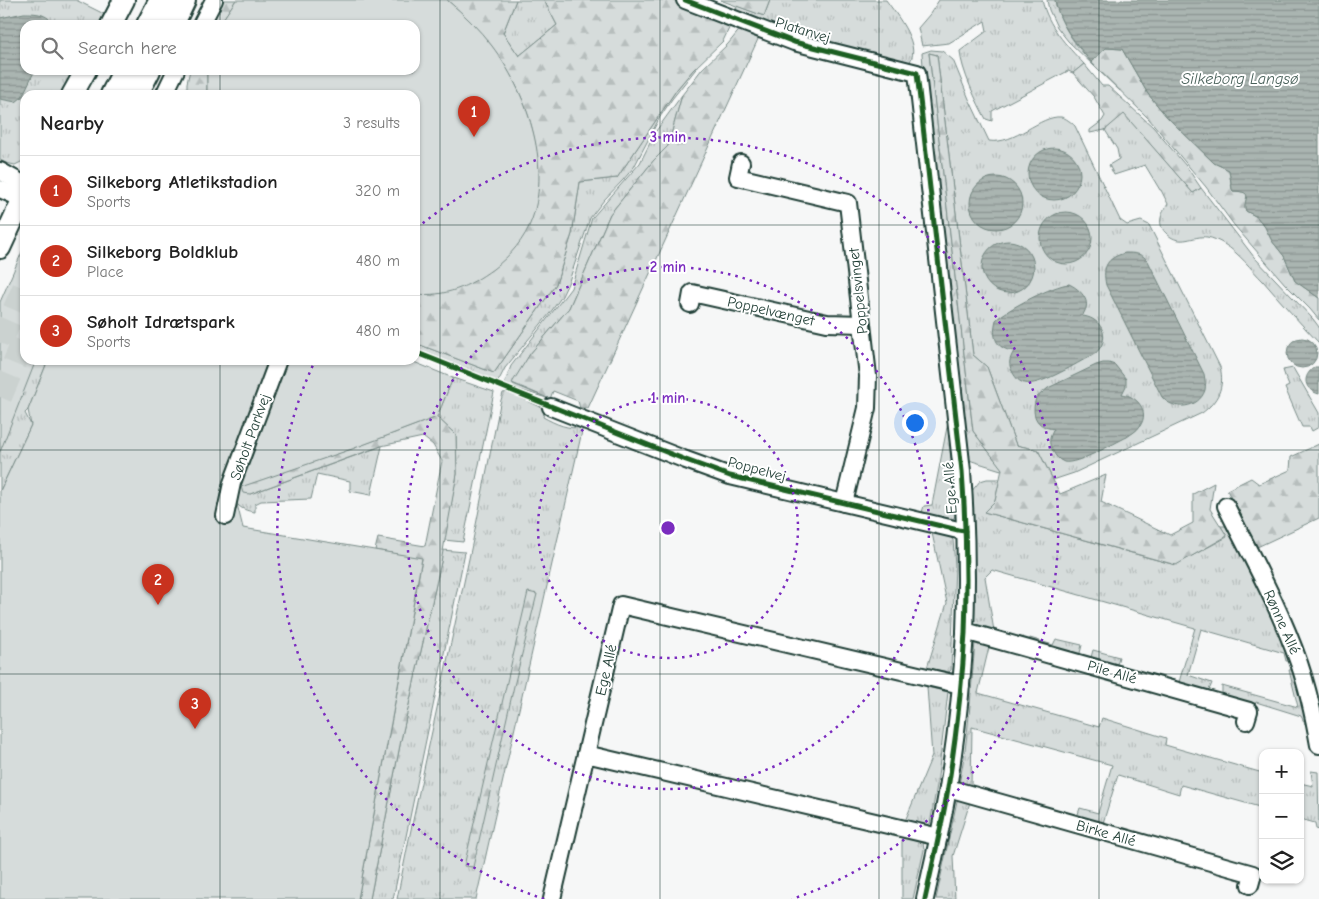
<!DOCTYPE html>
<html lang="en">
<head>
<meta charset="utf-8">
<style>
  :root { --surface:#fff; --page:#f2f2f2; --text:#222; --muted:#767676; --line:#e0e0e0; --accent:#c8321e }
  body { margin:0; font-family:"Comic Neue",sans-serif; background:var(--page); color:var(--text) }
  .controls { position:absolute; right:15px; bottom:15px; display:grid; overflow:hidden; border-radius:10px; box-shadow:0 1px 4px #0004 }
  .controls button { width:45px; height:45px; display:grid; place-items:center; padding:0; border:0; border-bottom:1px solid var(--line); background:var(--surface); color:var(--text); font:25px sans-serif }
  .you { position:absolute; left:914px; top:422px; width:18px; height:18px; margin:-12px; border:4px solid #fff; border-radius:50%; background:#1a73e8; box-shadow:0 0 0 8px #1a73e833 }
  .badge { display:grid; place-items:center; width:32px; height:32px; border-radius:50%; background:var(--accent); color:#fff; font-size:16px; font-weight:700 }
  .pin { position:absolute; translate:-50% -41px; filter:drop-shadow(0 1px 2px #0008) }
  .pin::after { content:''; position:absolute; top:26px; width:18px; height:15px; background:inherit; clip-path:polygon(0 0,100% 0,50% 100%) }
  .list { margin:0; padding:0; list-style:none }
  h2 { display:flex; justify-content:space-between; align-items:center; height:65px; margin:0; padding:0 20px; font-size:21px }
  h2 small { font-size:16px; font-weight:400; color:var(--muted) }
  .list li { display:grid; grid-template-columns:32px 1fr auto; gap:15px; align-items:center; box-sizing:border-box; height:70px; padding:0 20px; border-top:1px solid var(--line) }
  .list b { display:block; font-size:19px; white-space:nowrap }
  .list p { margin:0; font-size:16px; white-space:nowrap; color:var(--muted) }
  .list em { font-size:16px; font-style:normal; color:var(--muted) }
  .icon { flex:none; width:28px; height:28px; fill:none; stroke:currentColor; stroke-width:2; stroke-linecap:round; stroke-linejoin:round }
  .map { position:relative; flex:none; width:1319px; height:899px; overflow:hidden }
  .search { position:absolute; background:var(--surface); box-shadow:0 1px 4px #0004; left:20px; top:20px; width:400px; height:55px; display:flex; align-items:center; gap:12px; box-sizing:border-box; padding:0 18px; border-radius:15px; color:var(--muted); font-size:19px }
  .panel { position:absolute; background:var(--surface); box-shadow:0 1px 4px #0004; left:20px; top:90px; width:400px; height:275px; border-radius:15px }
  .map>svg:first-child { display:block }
  .grass { fill:url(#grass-tufts); stroke:#7a8c88 }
  .forest { fill:url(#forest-firs); stroke:#7a8c88 }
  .garden { fill:#d6dcdb; stroke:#7a8c88 }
  .water { fill:url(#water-rules); stroke:#72857f }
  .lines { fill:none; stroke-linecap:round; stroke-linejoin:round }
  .highway-tunnel { stroke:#cbd2d0; stroke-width:24; stroke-dasharray:24 12; stroke-linecap:butt }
  .minor-casing { stroke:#1f3d34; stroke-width:20 }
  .major-casing { stroke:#1f3d34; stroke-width:24 }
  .highway-casing { stroke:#1f3d34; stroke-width:28 }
  .minor { stroke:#fff; stroke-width:16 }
  .major { stroke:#fff; stroke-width:20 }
  .highway { stroke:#fff; stroke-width:24 }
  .cycleway-casing { stroke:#fff; stroke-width:8 }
  .cycleway { stroke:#1b5e20; stroke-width:5 }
  .grid { fill:none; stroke:#1f3d34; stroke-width:1; stroke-opacity:0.55 }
  .ring { fill:none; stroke:#7b2cbf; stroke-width:2.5; stroke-dasharray:2.5 5 }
  .labels { text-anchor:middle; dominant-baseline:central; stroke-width:4; stroke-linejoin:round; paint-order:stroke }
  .street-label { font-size:15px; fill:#1f3d34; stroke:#fff }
  .water-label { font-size:16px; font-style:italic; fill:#49615a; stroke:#fff }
  .centre { fill:#7b2cbf; stroke:#fff; stroke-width:2.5 }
  .ring-label { font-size:15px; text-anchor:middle; font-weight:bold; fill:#7b2cbf; stroke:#fff; stroke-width:4; stroke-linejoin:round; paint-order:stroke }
</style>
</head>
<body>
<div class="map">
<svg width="1319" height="899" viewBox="0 0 1319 899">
  <defs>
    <pattern id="grass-tufts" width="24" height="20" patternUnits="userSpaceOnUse" patternTransform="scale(1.25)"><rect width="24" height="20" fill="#d6dcdb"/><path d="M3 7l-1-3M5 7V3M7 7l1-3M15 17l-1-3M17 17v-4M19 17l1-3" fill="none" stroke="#b7bebd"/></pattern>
    <pattern id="forest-firs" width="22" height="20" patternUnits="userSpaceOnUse" patternTransform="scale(1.25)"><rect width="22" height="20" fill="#d6dcdb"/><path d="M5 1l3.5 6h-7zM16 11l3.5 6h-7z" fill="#b7bebd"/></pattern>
    <pattern id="water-rules" width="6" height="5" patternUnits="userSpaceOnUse" patternTransform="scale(1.25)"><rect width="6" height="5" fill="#aab5b1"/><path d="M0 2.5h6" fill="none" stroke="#8a9491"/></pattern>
  </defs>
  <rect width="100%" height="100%" fill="#f6f7f7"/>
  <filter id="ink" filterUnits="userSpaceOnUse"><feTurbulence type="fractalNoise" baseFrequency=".02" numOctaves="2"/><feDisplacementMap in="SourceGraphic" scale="10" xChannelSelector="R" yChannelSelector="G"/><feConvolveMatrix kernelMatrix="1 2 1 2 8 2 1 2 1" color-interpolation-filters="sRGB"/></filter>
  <g filter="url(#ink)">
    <g class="grass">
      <polygon points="0,0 76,0 104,14 98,25 25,25 25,70 73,70 60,95 25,95 25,160 15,165 6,163 0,160"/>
      <polygon points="516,0 544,0 557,25 519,56 503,33"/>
      <path d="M770,0H886C896,14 925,49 907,65L803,38L736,12L737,6L764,16Z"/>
      <path d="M939,0H1042C1048,26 1066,45 1084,64L1073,73L1068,71L992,111V121L986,119C977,103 961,69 960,51L987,31L985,21L949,43L922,46L918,28L930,14Z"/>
      <path d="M1047,0H1055C1062,37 1094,65 1120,91L1068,41L1057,27L1049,10Z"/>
      <path d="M931,50L942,51L953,60L969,99L989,141C1015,145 1040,115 1061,117C1066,118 1071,122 1075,126L1120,220L1127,225L1141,221L1149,225L1220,367C1225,387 1218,401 1202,413L1074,473L1053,480L1038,450L1016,445L987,367L973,355L937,55L929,53L973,431L1002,468L1001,470L972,461L967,459L924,79L922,53Z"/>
      <polygon points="699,65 672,99 660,117 634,167 623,180 604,200 590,218 569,281 562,296 550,313 505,368 499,380 497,382 415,349 415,343 494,373 556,284 572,234 580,182 617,178 677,89 693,70"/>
      <polygon points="682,95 668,146 654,160 610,214 569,308 530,354 513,384 550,399 504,385 511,366 571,288 592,218 640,163 656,131"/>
      <path d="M1124,113L1193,193L1201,188L1254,257L1313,319L1319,327V343C1300,323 1281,302 1263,281C1251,269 1239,253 1224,244C1219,241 1213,238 1207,237C1193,235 1181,247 1167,234C1156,224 1161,214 1168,204L1161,190H1160L1145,165L1114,175L1109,165L1119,159L1117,149L1105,130Z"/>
      <polygon points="33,360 48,360 28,410 25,413 31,425 0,491 0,443"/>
      <polygon points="1293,368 1319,413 1319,427 1312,431 1310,427 1302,427 1285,388 1289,386 1285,376 1283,370"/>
      <polygon points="453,378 494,392 463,542 444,540 457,474 456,435 437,417"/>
      <path d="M508,392L545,409L543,417C556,424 568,430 583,427L476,899H397L409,839L473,540L500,404L503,393Z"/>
      <polygon points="948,422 955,515 954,518 951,520 922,512 924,506 932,505"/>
      <path d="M382,446L371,495L350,491V481L317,474L311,499L261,501L255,504V512C247,511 241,509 236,503L239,481L250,494Z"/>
      <polygon points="987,479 1000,479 995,501 984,512 1175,565 1227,537 1221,526 1230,526 1293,661 1286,661 1284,653 1201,629 1188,675 1212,683 1210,688 1206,692 1153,679 1154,675 1179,682 1195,628 992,570 985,577 994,631 1018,637 1017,641 976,630 971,621 971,492 980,481"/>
      <polygon points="932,533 950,537 953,540 955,565 951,670 949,672 927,668 947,603"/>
      <polygon points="442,550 465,552 393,899 370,899 401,740 441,562"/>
      <polygon points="1030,638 1053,645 1056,639 1082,645 1079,657 1028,644"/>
      <path d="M975,642L990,643L978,693L1099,727L1102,718L1166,738L1165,745L1263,773V808L1181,785L1179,794L1118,775L1103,823L1107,824L1106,828L1076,820L1080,808L1098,813L1112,765L972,727L971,786L990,790L989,794L959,784C969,738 971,689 975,642Z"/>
      <polygon points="1093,650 1119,657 1117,664 1142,672 1141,675 1090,661"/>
      <polygon points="1296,669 1308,725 1305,724 1301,716 1256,702 1254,708 1222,695 1222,686 1298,707 1289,670"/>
      <polygon points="927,687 948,692 937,785 930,824 926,826 905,821 932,756"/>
      <polygon points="1311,771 1318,772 1319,830 1316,829 1315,823 1300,819 1300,783 1313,786"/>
      <polygon points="960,799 971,799 953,856 955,899 936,899 957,801"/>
      <polygon points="902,837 923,843 924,850 913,899 902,899"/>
    </g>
    <g class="forest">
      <polygon points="223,0 236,0 219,25 210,25"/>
      <path d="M447,0H516L503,33L519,56L557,25L544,0H674L732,22L723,41L693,70L677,89L617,178L580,182L572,234L556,284L494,373L415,343V294L433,295L538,191C542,114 505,49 447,0Z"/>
      <polygon points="720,0 770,0 764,16"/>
      <polygon points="741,28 759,37 588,408 580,408 578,401 553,391 550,399 512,383 530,354 569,308 610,214 654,160 668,146 682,95 702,69 728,44"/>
      <path d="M1106,48L1122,49L1148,94L1167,117L1214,163L1229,170L1232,189L1233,191C1257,192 1242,198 1246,211L1257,217L1265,227L1272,241L1284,256L1295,281L1319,298V320L1310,309L1285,284L1234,225L1206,187L1149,119L1091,62Z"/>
      <polygon points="929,53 937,55 973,355 987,367 1016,445 1038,450 1060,494 1106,475 1101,502 1170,535 1193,523 1193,494 1214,483 1210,509 1227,536 1176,565 984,512 995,501 1002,469 973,431"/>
      <polygon points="1084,64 1102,86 1108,86 1153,127 1186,166 1201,188 1193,193 1124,114 1105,130 1090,133 1090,130 1102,121 1105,116 1094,97 1073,73"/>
      <polygon points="190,70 207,70 207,95 187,95 187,83"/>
      <polygon points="437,417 456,435 457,474 441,562 401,740 370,899 358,899 422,559 375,550 378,538 425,546 442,461 433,445 423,437 381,446 250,494 243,493 241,486 351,449"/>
      <polygon points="1319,444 1319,518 1255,548 1227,490 1251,478 1259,484 1290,470 1291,457"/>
      <polygon points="528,592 537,594 514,686 473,867 464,866"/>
    </g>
    <g class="garden">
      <path d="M236,0H447C464,14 479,29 492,46C526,91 552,163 532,219C525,239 510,256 493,269C468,287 446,297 415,294V95H207V70H415V25H219Z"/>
      <polygon points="25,245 25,360 36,360 0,452 0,302"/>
      <polygon points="48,360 409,360 453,378 437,417 352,449 238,488 236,500 243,528 422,558 358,899 0,899 0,491 31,425 28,410"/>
    </g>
    <g class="water">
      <path d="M1055,0H1319V298L1295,281L1284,256L1272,241L1265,227L1257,217L1246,211C1241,199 1257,192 1233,191L1232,189L1229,170L1214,163L1167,117L1148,94L1122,49L1106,48L1091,62C1076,43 1059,24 1055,0Z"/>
      <path d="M24,13C36,13 47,13 54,25H25V70H35L22,97L16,102L0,99V18Z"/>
      <circle cx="1054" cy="174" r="26"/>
      <circle cx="996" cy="203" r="26"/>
      <circle cx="1066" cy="238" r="26"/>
      <circle cx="1008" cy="267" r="26"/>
      <path d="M1125,253C1134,253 1142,253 1148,261L1204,374C1205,380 1206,385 1205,390C1199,409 1173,411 1162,397L1106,285C1102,266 1107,258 1125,253Z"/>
      <path d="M1069,284C1078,288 1089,298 1086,308C1086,309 1083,315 1082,316C1098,317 1110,333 1100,348C1097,353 1092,356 1087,358C1074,365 1038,387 1025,383C1019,382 1016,378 1013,373C1008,364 1009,360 1014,351C995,349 992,336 996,320C1007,309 1054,285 1069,284Z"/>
      <circle cx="1302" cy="353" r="15"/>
      <path d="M1103,363H1109L1115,365L1126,379V386L1122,394C1137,396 1150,411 1140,426C1137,431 1131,434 1127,437C1114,443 1077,465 1064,462C1059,460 1055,456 1053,451C1048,443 1049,438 1054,429C1035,427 1031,414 1036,398L1048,388L1096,365Z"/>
      <path d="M1315,367H1319V394C1304,390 1301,376 1315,367Z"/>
    </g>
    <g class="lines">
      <g class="highway-tunnel">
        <polyline points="0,343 25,286"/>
        <polyline points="0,397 25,338"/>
      </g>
      <defs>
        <g id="minor">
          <path d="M685,0L794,42L917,73L962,471C966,525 967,579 965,633C962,685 956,737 948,788C942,825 933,862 925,899"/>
          <polyline points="201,25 214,0"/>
          <polyline points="164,95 176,70"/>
          <polyline points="741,163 738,177 848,203 868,376 867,408 844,503"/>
          <polyline points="0,171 25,185"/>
          <polyline points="0,189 25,200"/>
          <polyline points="690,304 692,293 827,323 862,324"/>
          <polyline points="551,407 686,460 730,476 958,530 965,531"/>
          <path d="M1226,506C1252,558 1280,608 1299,663C1308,689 1314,717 1319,745"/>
          <polyline points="225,516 232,483 278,360"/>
          <polyline points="965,633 972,633 1249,711 1246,721"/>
          <polyline points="586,754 939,837"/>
          <polyline points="948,788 1253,874 1250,885"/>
          <polyline points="552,899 621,605 961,685"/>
        </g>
        <g id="major">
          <polyline points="111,25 124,0"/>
          <polyline points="72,95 86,70"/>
          <polyline points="0,248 25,194"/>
        </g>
        <g id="highway">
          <polyline points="149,25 162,0"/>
          <polyline points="171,25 183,0"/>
          <polyline points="113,95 126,70"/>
          <polyline points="135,95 148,70"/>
        </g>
      </defs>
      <use href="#minor" class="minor-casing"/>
      <use href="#major" class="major-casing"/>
      <use href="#highway" class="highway-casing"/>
      <use href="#minor" class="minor"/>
      <use href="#major" class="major"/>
      <use href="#highway" class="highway"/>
      <defs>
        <g id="cycleway">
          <path d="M685,0L794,42L917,73L962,471C966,525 967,579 965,633C962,685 956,737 948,788C942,825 933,862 925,899"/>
          <polyline points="415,352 686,460 730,476 958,530 965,531"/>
        </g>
      </defs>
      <use href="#cycleway" class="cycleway-casing"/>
      <use href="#cycleway" class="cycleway"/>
    </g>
  </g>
  <path class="grid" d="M220,0V25M440,0V899M660,0V899M879,0V899M1099,0V899M220,70V95M0,225H25M415,225H1319M220,360V899M0,450H1319M0,674H1319"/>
  <g class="ring">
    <circle cx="668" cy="528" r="130"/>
    <circle cx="668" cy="528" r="261"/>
    <path d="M544 899A391 391 0 0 1 314 363M417 228A391 391 0 1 1 792 899"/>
  </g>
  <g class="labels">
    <g class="street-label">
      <text transform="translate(803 30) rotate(17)">Platanvej</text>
      <text transform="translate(858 291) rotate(-96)">Poppelsvinget</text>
      <text transform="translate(771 311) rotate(13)">Poppelvænget</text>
      <text transform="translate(250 437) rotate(-70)">Søholt Parkvej</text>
      <text transform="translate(757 469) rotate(15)">Poppelvej</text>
      <text transform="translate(950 488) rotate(-94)">Ege Allé</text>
      <text transform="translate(1282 622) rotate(66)">Rønne Allé</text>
      <text transform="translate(606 670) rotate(-77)">Ege Allé</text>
      <text transform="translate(1112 672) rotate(16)">Pile Allé</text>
      <text transform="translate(1106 833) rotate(16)">Birke Allé</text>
    </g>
    <g class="water-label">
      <text x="1240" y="79">Silkeborg Langsø</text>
    </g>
  </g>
  <circle cx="668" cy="528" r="8" class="centre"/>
  <g class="ring-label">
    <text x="668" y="142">3 min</text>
    <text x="668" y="272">2 min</text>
    <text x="668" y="403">1 min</text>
  </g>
</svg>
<div class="controls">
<button>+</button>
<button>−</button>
<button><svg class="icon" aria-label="layers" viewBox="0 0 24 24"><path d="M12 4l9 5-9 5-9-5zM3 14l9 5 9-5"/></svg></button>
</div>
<div class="you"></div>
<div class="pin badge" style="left:474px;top:137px">1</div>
<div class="pin badge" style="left:158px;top:605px">2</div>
<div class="pin badge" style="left:195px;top:729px">3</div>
<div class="search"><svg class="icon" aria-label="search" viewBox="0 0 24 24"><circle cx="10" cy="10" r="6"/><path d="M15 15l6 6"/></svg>Search here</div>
<section class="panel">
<h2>Nearby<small>3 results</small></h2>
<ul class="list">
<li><span class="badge">1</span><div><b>Silkeborg Atletikstadion</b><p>Sports</p></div><em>320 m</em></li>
<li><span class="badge">2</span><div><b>Silkeborg Boldklub</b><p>Place</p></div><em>480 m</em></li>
<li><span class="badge">3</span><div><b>Søholt Idrætspark</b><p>Sports</p></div><em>480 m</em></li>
</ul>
</section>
</div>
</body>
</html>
